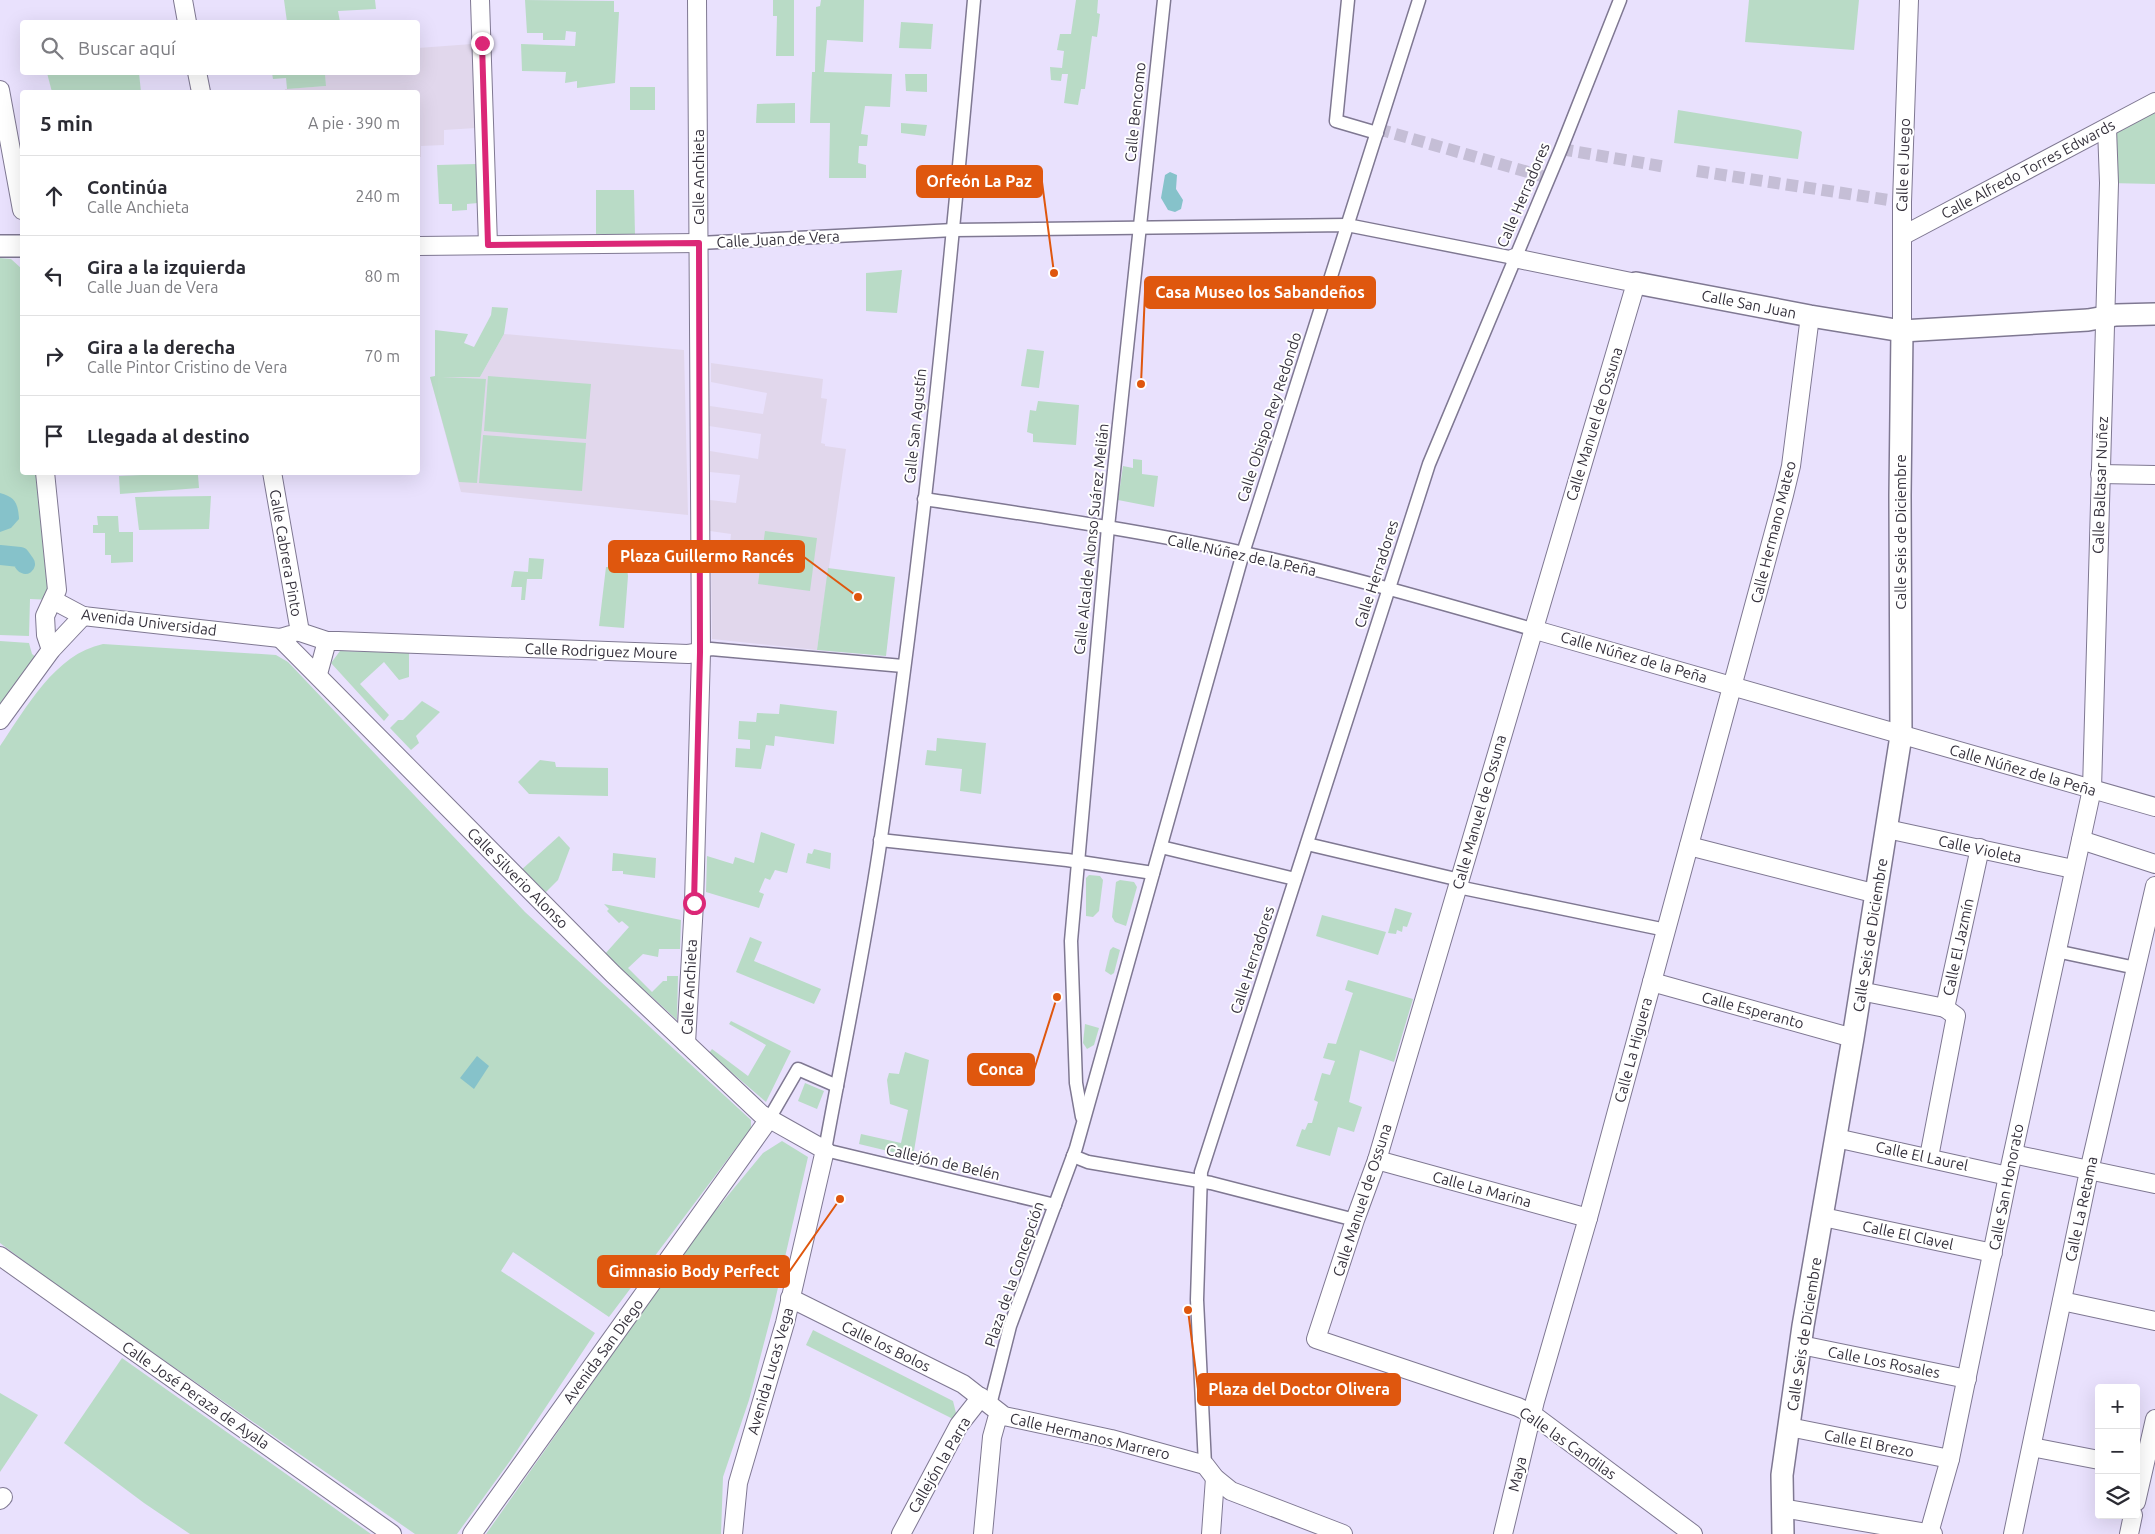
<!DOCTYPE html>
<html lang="es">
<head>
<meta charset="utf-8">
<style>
  :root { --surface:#fff; --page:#f2f2f3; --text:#2b2b33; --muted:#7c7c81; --line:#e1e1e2 }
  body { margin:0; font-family:Ubuntu,sans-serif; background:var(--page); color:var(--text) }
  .controls { position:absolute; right:15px; bottom:15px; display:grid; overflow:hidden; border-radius:5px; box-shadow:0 5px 20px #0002 }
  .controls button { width:45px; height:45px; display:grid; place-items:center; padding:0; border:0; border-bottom:1px solid var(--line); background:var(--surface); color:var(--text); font:25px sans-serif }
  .stop { position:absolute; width:15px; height:15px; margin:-11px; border:4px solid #db2777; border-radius:50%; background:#fff }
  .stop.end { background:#db2777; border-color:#fff; box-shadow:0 1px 5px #0008 }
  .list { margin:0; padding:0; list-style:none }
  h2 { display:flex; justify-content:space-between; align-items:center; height:65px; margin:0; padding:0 20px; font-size:21px }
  h2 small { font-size:16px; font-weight:400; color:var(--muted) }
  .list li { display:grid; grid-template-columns:32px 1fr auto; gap:15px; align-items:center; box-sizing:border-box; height:80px; padding:0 20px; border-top:1px solid var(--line) }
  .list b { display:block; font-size:19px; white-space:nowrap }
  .list p { margin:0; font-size:16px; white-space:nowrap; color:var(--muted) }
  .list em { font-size:16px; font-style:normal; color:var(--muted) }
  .icon { flex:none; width:28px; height:28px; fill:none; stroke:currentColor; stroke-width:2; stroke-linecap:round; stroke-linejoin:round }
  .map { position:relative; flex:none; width:2155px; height:1534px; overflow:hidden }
  .search { position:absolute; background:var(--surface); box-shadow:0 5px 20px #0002; left:20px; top:20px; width:400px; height:55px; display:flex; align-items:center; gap:12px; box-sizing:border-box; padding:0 18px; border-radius:5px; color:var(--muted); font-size:19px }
  .panel { position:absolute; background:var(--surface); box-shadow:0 5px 20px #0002; left:20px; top:90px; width:400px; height:385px; border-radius:5px }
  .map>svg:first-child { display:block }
  .education { fill:#e1d7ec }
  .green { fill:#b9dbc6 }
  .water { fill:#86c2ca }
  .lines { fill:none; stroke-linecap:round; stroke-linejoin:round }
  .canal { stroke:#86c2ca; stroke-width:20 }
  .pedestrian-tunnel { stroke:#c5bed6; stroke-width:12; stroke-dasharray:12 6; stroke-linecap:butt }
  .pedestrian-casing { stroke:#7f7892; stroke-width:15 }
  .minor-casing { stroke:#7f7892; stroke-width:20 }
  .tertiary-casing { stroke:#7f7892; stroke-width:24 }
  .pedestrian { stroke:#fff; stroke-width:12 }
  .minor { stroke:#fff; stroke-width:18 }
  .tertiary { stroke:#fff; stroke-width:21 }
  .route { stroke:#db2777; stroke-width:6 }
  .labels { text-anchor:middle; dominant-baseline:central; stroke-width:4; stroke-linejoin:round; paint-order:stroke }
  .street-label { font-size:15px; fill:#35313c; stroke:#fff }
  .leader { fill:none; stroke:#df570e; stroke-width:2 }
  .callout-dot { fill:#df570e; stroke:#fff; stroke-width:2 }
  .callout { fill:#df570e; stroke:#df570e; stroke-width:2 }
  .callout-label { font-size:16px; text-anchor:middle; font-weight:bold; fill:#fff }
</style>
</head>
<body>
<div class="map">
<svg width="2155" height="1534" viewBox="0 0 2155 1534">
  <rect width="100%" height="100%" fill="#e9e1fd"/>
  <g class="education">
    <polygon points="472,44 476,128 444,130 444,145 421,146 421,157 418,157 418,92 285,92 285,89 326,86 325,73 418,72 418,48"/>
    <polygon points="504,334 684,350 688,515 461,492 430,377 480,377"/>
    <polygon points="711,363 823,379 821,398 827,399 821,443 825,444 825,446 846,449 817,650 712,639 711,561 728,563 731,534 710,531 710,500 736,503 740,475 710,472 710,451 758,459 761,434 709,426 710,406 763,414 767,393 711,382"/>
  </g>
  <g class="green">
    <polygon points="284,0 375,0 376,9 338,11 340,22 287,22"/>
    <polygon points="525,0 614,1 614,12 619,12 615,83 577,88 577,81 565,83 566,72 522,71 521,44 575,46 576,32 566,31 565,40 543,40 543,33 527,33"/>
    <polygon points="773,0 794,0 794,56 776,56 777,16 773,16"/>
    <polygon points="821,0 864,0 863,42 827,40 824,72 892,74 890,107 865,106 861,134 868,135 867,146 859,146 858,163 866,165 866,178 829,178 830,123 810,123 812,72 815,72 816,7 820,6"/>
    <polygon points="1076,0 1098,0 1097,13 1100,14 1097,37 1092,36 1085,89 1081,89 1078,105 1064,103 1068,74 1062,74 1061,81 1051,80 1050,67 1062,68 1064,51 1057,50 1060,34 1071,34"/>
    <polygon points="1749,0 1859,0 1854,50 1745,42"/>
    <polygon points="901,22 933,24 931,49 899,48"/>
    <polygon points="47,73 139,73 141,92 52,92"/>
    <polygon points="272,73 325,73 326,86 287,89 286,78 273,79"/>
    <polygon points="905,74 927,74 927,92 906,91"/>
    <rect x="630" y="87" width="25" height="23"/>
    <polygon points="2155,102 2155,184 2109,183 2107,129"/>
    <polygon points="795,103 795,123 756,123 757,104"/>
    <polygon points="1678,110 1799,130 1802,132 1798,159 1674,143"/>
    <polygon points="901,123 927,125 925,136 901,133"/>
    <polygon points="476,164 478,203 467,204 467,210 452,211 452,204 439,204 437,165"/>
    <polygon points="596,190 634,190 635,235 596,234"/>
    <polygon points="0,258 11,259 22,269 22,472 45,473 53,600 30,599 29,636 0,635"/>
    <polygon points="902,270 897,313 866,311 866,273"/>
    <polygon points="492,307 508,308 504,334 480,377 442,377 486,379 477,483 459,482 430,377 435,376 435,330 468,334 464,343 474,347 491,315"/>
    <polygon points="1027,349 1044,351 1039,388 1021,386"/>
    <polygon points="488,376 591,384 586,439 484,431"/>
    <polygon points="1038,401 1079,405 1076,445 1033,442 1033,434 1027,432 1030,410 1036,411"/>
    <polygon points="483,435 586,443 582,491 479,483"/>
    <polygon points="1133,459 1142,460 1142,474 1158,476 1154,507 1118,500 1123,466 1133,468"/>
    <polygon points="165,474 198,475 199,488 120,494 119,476"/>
    <polygon points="211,496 209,529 139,530 135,497"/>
    <polygon points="97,516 118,516 119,532 133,532 133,562 111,563 111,555 105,555 105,533 93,533 93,525 98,525"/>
    <polygon points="765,531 817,538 810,591 758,584"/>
    <polygon points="529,558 544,559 542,579 527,579 525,600 521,600 522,587 511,587 514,571 528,572"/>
    <polygon points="614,561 626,562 628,576 624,628 599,626 606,567 614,567"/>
    <polygon points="828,568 895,577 886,656 817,650"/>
    <polygon points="0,641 29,643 32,654 37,658 0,707"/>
    <path d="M103,644L276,655L288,662L525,912L751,1120V1128L609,1317L513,1252L501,1271L595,1333L510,1461L457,1534H415L64,1291L0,1243V746C26,708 55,654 103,644Z"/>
    <polygon points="340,651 409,653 409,677 399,680 384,662 360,684 389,715 384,721 331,663"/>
    <polygon points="422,701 440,712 416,736 419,743 411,750 390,728 398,720 403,720"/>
    <polygon points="780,704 837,711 834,744 775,736 774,746 766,745 761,769 735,767 736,748 750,749 750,740 738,739 739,721 756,722 757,713 779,714"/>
    <polygon points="937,738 986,743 981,794 960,791 962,769 925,765 927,750 936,751"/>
    <polygon points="540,760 555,762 556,767 608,768 608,796 529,794 518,782"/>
    <polygon points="761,832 795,844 787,873 775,870 770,880 765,878 759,892 764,894 759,908 706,892 707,856 733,864 735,857 754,863"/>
    <polygon points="559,836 570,848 558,880 542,896 519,872"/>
    <polygon points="814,849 831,853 830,869 806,863 808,853 812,854"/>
    <polygon points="613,853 656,858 655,878 623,874 623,871 612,871"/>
    <polygon points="1089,875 1100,876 1103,880 1099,911 1093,917 1086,916 1086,878"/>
    <polygon points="1120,880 1134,882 1137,887 1126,926 1115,922 1112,917 1116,882"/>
    <polygon points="604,904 681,920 680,949 659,949 658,957 643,954 628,968 652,992 663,981 667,981 667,976 678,976 677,1020 605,954 629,927 622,921 619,923 607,911 609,909"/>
    <polygon points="1395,908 1412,913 1407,927 1403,926 1402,932 1397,930 1396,934 1388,933"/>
    <polygon points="1322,915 1386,932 1378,955 1316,936"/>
    <polygon points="750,937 762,942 754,961 821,989 814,1004 736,972"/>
    <polygon points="1113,947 1120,950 1114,973 1111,975 1105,971 1110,950"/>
    <polygon points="1348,980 1413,999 1394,1062 1360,1050 1349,1102 1362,1107 1354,1132 1338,1127 1330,1156 1296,1146 1302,1129 1305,1130 1308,1123 1312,1123 1318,1102 1314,1100 1322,1073 1330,1075 1335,1061 1323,1058 1328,1043 1336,1044 1353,993 1345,990"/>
    <polygon points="731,1021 791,1051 766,1102 709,1053 712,1049 748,1076 766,1045 729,1024"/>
    <polygon points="1085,1024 1099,1028 1094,1045 1087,1049 1083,1043"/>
    <polygon points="905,1052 929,1060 913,1157 859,1144 861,1134 901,1143 908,1110 890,1104 887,1080 889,1073 899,1074"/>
    <polygon points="805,1083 824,1091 817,1109 798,1101"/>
    <polygon points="782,1141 808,1157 774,1305 749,1400 723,1477 721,1534 486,1534 702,1227 763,1153"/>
    <polygon points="813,1330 953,1401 956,1413 955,1420 806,1345"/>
    <polygon points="122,1358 371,1534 190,1534 144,1503 64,1443"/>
    <polygon points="0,1393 38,1415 0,1472"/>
  </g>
  <g class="water">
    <polygon points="1170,172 1177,175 1176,189 1183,200 1181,209 1175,212 1168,210 1161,198 1165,175"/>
    <path d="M0,493C15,497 18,503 19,519L11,528L0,532Z"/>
    <polygon points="477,1056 489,1066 474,1089 460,1078"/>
  </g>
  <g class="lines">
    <polyline class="canal" points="0,555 20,557 25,564"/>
    <g class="pedestrian-tunnel">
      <polyline points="1378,129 1549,178"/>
      <polyline points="1561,149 1666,167"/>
      <polyline points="1697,171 1902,202"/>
    </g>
    <defs>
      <g id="pedestrian">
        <path d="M974,0C949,284 921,570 879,851C864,951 843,1051 825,1150L1055,1205"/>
        <polyline points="1348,0 1336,121 1377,133"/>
        <polyline points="699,243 954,230 1347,225 1514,258"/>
        <path d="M924,499C1031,515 1138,530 1244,553C1341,574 1437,602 1532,629"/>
        <polyline points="701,652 711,649 903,666"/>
        <polyline points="880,840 1067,860 1153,873"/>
        <polyline points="1307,844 1460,880"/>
        <polyline points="1161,847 1295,879"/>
        <polyline points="1458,887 1666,930"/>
        <polyline points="2056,951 2136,968"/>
        <polyline points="1082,1117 1076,1083 1071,941 1108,527 1164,0"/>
        <polyline points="769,1119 798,1069 837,1086"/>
        <polyline points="1073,1156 1088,1162 1211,1183 1355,1220"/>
        <polyline points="990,1405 1010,1326 1076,1148 1243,553 1419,0"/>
        <polyline points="1205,1465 1197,1300 1201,1172 1429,464 1561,149 1620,0"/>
      </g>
      <g id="minor">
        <polyline points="183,0 187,22"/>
        <polyline points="480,0 488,245"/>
        <polyline points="197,72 201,92"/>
        <polyline points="0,90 22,210"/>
        <polyline points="1902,236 2155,102"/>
        <polyline points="418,246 699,243"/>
        <polyline points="1514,258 1636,283 1377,1160 1355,1220 1316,1339 1518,1407 1532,1414 1693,1534"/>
        <polyline points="1902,331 1902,202 1909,0"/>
        <polyline points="45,472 57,590 45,616 46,635 51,650"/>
        <polyline points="272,472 300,632"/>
        <polyline points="2100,474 2155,475"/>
        <polyline points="53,600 83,616 280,638 290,635"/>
        <polyline points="1532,629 2155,807"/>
        <polyline points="300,632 327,641 338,641 688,654 701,652"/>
        <polyline points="280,638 613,974 761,1114 825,1150 785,1323 738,1483 733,1534"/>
        <polyline points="318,674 327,641"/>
        <polyline points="0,720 51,650 83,616"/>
        <polyline points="1887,829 2073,869"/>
        <polyline points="2081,840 2155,864"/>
        <polyline points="1689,846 1877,894"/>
        <polyline points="1652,982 1853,1038"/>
        <polyline points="1860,991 1945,1008"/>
        <polyline points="686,1043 694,903 701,652 697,0"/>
        <polyline points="1836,1138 2008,1176"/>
        <polyline points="2013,1154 2155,1184"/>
        <polyline points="1929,1157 1956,1016 1945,1008 1980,848"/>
        <polyline points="1377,1160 1588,1218"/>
        <polyline points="1823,1217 1993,1253"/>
        <polyline points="0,1256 392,1534"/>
        <polyline points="790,1298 963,1384 1004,1416 1111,1439 1205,1465 1215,1478 1231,1491 1343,1534"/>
        <polyline points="2062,1301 2155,1321"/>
        <polyline points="1801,1345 1967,1379"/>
        <polyline points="1789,1427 1950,1459"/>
        <polyline points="2032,1447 2099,1460"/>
        <polyline points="0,1500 3,1497"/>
        <polyline points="2136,1502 2155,1419"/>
        <polyline points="1782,1508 1933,1534"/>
        <polyline points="1929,1533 1950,1459 2008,1176 2092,789 2109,183 2107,128"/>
        <polyline points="472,1534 769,1119"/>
        <polyline points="901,1534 959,1425 981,1397"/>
        <polyline points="983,1534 992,1437 997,1419 1004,1416"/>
        <polyline points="1211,1534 1215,1478"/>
        <polyline points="1503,1534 1535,1401 1588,1218 1784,495 1791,466 1810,316"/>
        <polyline points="2013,1534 2089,1171 2155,886"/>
        <polyline points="2129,1534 2133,1515"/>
      </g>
      <g id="tertiary">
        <polyline points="0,246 22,246"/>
        <polyline points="1636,283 1810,316 1902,331 2088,320 2116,315 2155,314"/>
        <polyline points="1783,1534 1782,1475 1803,1326 1853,1038 1901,736 1900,495 1902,331"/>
      </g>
    </defs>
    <use href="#pedestrian" class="pedestrian-casing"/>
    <use href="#minor" class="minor-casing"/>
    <use href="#tertiary" class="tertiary-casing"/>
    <use href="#pedestrian" class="pedestrian"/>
    <use href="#minor" class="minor"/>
    <use href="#tertiary" class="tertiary"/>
  </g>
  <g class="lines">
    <polyline class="route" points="482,43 488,245 699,243 700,652 694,903"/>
  </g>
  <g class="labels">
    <g class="street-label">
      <text transform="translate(1135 112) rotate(-84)">Calle Bencomo</text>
      <text transform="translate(1903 165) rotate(-88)">Calle el Juego</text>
      <text transform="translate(2028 169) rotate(-28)">Calle Alfredo Torres Edwards</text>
      <text transform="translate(698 177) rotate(-90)">Calle Anchieta</text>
      <text transform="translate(1523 195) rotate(-67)">Calle Herradores</text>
      <text transform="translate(778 239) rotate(-3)">Calle Juan de Vera</text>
      <text transform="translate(1749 304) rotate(11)">Calle San Juan</text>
      <text transform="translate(1269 417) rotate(-72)">Calle Obispo Rey Redondo</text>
      <text transform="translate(1594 424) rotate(-73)">Calle Manuel de Ossuna</text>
      <text transform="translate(915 426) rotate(-84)">Calle San Agustín</text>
      <text transform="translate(2100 485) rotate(-88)">Calle Baltasar Nuñez</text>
      <text transform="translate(1773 532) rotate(-76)">Calle Hermano Mateo</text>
      <text transform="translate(1900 532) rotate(-90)">Calle Seis de Diciembre</text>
      <text transform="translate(1091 539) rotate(-84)">Calle Alcalde Alonso Suárez Melián</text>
      <text transform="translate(286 553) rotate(80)">Calle Cabrera Pinto</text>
      <text transform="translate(1242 555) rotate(12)">Calle Núñez de la Peña</text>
      <text transform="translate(1376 574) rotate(-72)">Calle Herradores</text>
      <text transform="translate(149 622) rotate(7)">Avenida Universidad</text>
      <text transform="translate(601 651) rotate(2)">Calle Rodriguez Moure</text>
      <text transform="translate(1634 657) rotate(16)">Calle Núñez de la Peña</text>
      <text transform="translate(2023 770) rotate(16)">Calle Núñez de la Peña</text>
      <text transform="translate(1479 812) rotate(-74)">Calle Manuel de Ossuna</text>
      <text transform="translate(1980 849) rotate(12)">Calle Violeta</text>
      <text transform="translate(518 878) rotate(45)">Calle Silverio Alonso</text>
      <text transform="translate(1870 935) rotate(-81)">Calle Seis de Diciembre</text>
      <text transform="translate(1958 947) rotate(-78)">Calle El Jazmín</text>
      <text transform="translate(1252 960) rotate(-72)">Calle Herradores</text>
      <text transform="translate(689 987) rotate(-87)">Calle Anchieta</text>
      <text transform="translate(1753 1010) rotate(15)">Calle Esperanto</text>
      <text transform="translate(1633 1050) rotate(-75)">Calle La Higuera</text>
      <text transform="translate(1922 1156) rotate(12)">Calle El Laurel</text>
      <text transform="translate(943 1162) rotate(13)">Callejón de Belén</text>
      <text transform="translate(2006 1187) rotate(-79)">Calle San Honorato</text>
      <text transform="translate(1482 1189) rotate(15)">Calle La Marina</text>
      <text transform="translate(1362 1200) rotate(-72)">Calle Manuel de Ossuna</text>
      <text transform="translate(2081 1209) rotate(-78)">Calle La Retama</text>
      <text transform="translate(1908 1235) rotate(12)">Calle El Clavel</text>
      <text transform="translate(1014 1274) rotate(-71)">Plaza de la Concepción</text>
      <text transform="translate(1804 1334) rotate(-81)">Calle Seis de Diciembre</text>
      <text transform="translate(886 1346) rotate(26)">Calle los Bolos</text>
      <text transform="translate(603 1351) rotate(-54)">Avenida San Diego</text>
      <text transform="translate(1884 1362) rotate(11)">Calle Los Rosales</text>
      <text transform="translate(770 1371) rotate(-74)">Avenida Lucas Vega</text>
      <text transform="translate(196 1395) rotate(35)">Calle José Peraza de Ayala</text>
      <text transform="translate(1090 1436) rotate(13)">Calle Hermanos Marrero</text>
      <text transform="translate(1568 1443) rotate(35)">Calle las Candilas</text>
      <text transform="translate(1869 1443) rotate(11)">Calle El Brezo</text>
      <text transform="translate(939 1465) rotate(-60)">Callejón la Parra</text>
      <text transform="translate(1517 1474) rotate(-77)">Maya</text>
    </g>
  </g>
  <path class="leader" d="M1054 273L1042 182M1141 384L1145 292M858 597L804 557M1057 997L1034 1070M840 1199L789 1272M1188 1310L1198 1389"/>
  <g class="callout-dot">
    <circle cx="1054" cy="273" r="5"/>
    <circle cx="1141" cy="384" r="5"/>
    <circle cx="858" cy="597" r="5"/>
    <circle cx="1057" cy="997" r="5"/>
    <circle cx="840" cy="1199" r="5"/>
    <circle cx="1188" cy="1310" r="5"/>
  </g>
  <g class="callout">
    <rect x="917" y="166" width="125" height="31" rx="5"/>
    <rect x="1145" y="277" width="230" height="31" rx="5"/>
    <rect x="609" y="541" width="195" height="31" rx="5"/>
    <rect x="968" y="1054" width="66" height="31" rx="5"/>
    <rect x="598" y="1256" width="191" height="31" rx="5"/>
    <rect x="1198" y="1374" width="202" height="31" rx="5"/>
  </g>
  <g class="callout-label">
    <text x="979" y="187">Orfeón La Paz</text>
    <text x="1260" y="298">Casa Museo los Sabandeños</text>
    <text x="707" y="562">Plaza Guillermo Rancés</text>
    <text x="1001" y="1075">Conca</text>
    <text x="694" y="1277">Gimnasio Body Perfect</text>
    <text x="1299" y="1395">Plaza del Doctor Olivera</text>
  </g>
</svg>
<div class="controls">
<button>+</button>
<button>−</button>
<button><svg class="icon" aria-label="layers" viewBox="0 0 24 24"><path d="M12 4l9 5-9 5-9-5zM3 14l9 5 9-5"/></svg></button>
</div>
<div class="stop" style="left:694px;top:903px"></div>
<div class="stop end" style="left:482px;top:43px"></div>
<div class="search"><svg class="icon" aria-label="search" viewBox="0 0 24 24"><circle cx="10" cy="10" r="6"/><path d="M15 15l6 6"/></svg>Buscar aquí</div>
<section class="panel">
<h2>5 min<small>A pie · 390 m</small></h2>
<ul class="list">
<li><svg class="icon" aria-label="ahead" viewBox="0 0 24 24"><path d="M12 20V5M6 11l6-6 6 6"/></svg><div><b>Continúa</b><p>Calle Anchieta</p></div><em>240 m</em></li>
<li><svg class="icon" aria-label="left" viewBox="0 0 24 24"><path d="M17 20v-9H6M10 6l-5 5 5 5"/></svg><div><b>Gira a la izquierda</b><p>Calle Juan de Vera</p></div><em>80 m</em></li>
<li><svg class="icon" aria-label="right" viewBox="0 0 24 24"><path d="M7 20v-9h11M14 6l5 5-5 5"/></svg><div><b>Gira a la derecha</b><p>Calle Pintor Cristino de Vera</p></div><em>70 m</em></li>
<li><svg class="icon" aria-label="arrive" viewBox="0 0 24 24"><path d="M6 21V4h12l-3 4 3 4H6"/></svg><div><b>Llegada al destino</b></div></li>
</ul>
</section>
</div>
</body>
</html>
